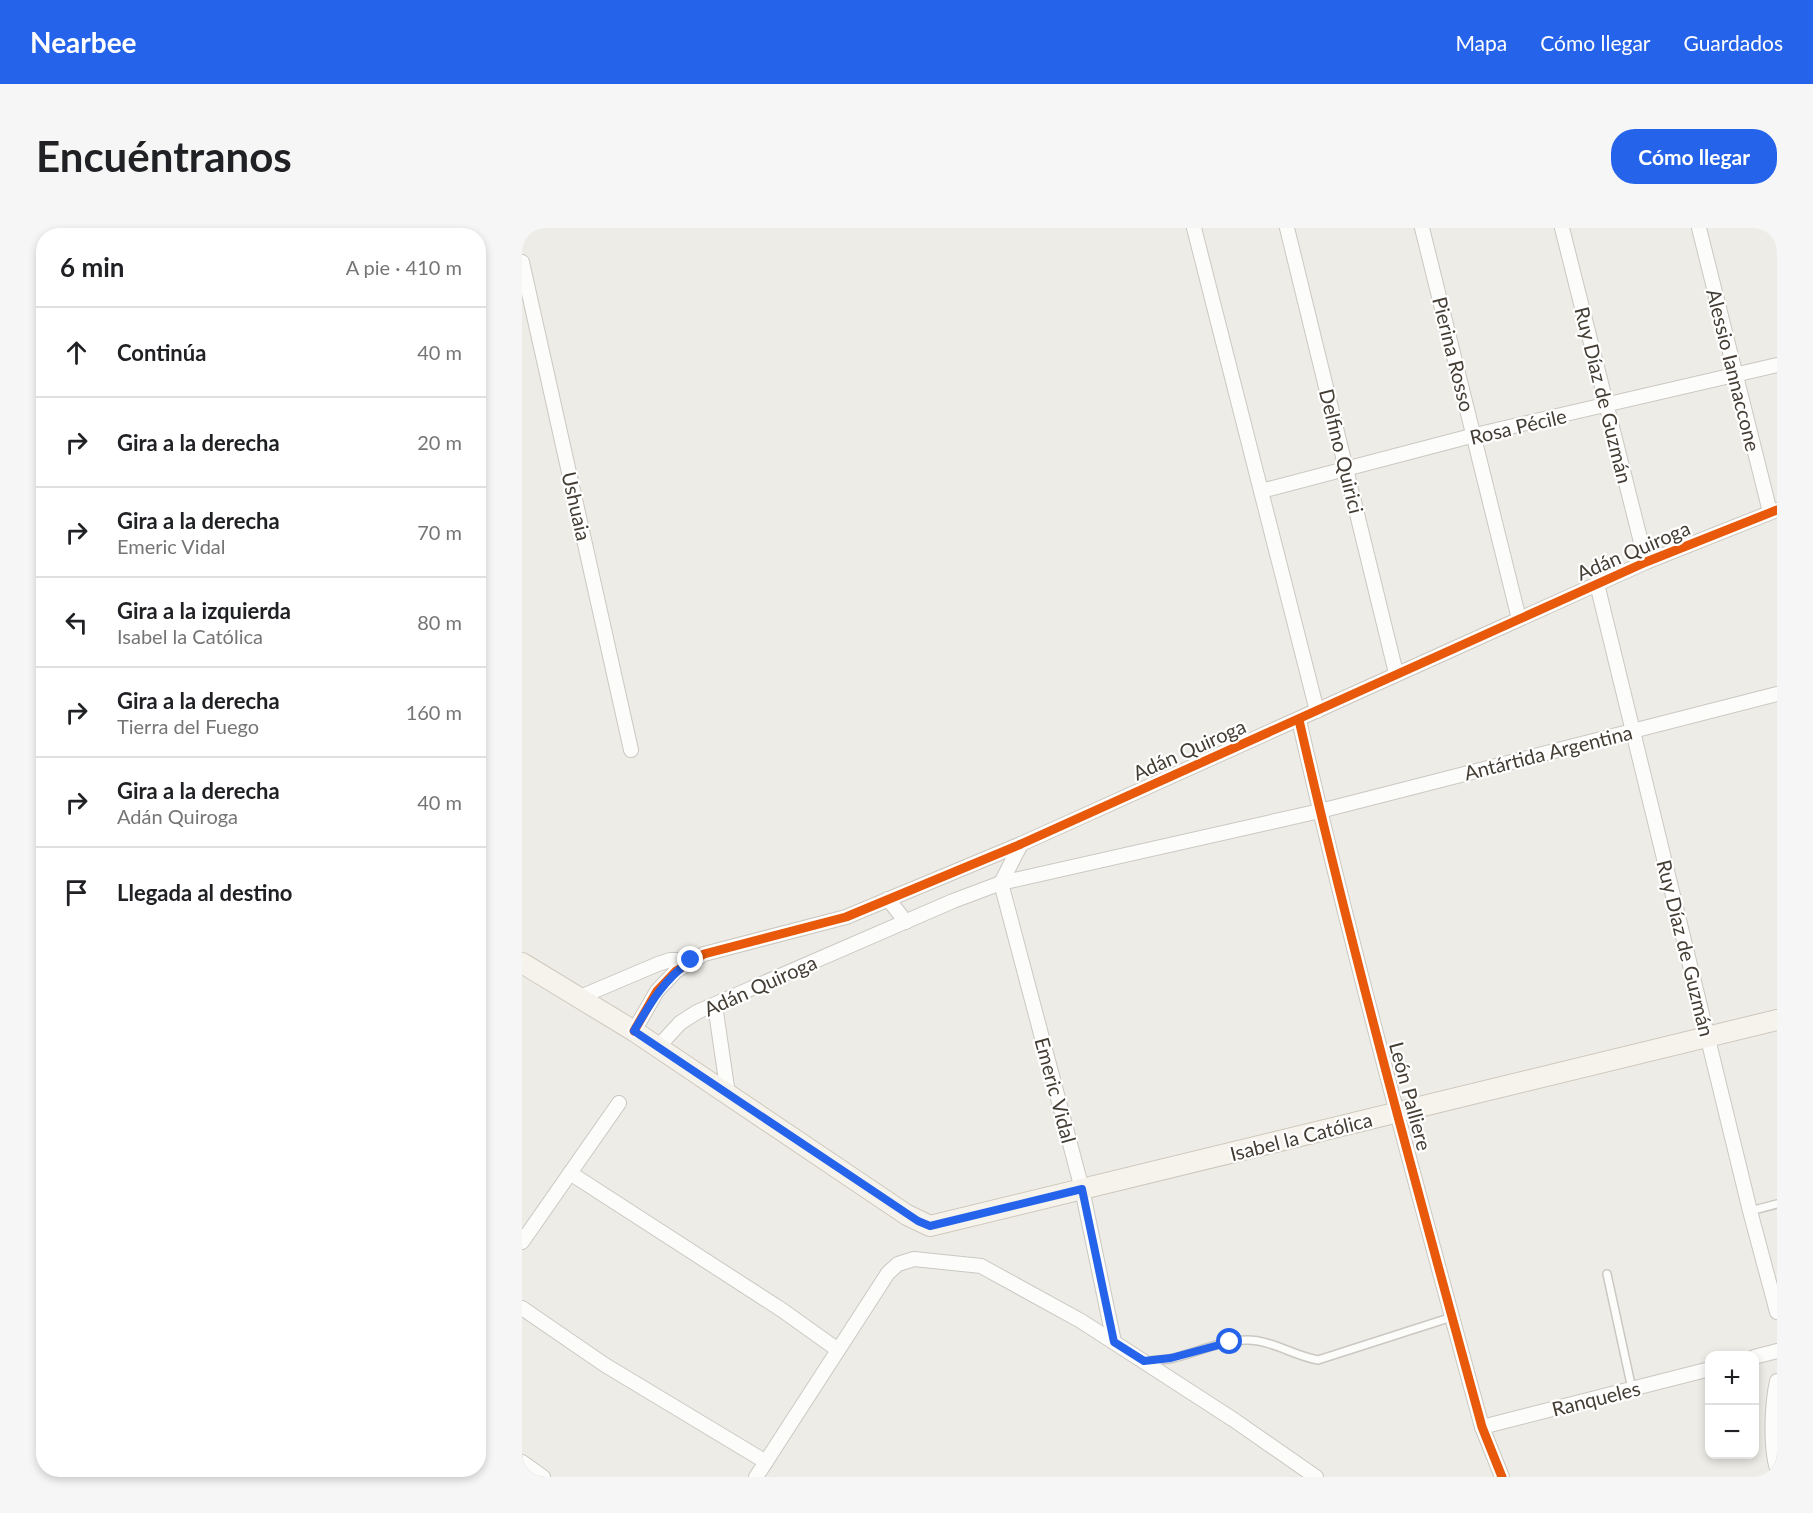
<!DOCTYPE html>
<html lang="es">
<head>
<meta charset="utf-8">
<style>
  :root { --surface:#fff; --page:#f6f6f6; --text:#202124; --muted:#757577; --line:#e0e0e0; --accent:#2563eb }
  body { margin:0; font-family:Lato,sans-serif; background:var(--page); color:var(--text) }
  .controls { position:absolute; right:18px; bottom:18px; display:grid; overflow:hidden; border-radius:12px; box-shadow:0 3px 9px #0003 }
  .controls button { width:54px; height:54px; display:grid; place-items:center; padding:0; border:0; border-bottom:2px solid var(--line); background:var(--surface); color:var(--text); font:30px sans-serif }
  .stop { position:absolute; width:18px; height:18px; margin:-14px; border:4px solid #2563eb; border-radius:50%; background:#fff }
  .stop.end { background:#2563eb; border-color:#fff; box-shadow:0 2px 6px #0008 }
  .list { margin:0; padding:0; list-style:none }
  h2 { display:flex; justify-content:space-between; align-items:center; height:78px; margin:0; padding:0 24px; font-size:26px }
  h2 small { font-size:20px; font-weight:400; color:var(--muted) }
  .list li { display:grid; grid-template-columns:39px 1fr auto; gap:18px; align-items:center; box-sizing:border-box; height:90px; padding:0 24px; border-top:2px solid var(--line) }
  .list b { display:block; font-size:22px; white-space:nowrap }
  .list p { margin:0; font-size:20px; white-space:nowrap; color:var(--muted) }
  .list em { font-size:20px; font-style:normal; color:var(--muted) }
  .icon { flex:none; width:33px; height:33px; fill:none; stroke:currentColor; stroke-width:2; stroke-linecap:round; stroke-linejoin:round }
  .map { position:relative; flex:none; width:1255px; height:1249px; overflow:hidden; border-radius:24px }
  header { display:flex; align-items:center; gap:36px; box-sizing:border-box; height:84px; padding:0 30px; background:var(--accent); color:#fff }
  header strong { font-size:28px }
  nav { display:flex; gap:33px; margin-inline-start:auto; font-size:21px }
  .intro { display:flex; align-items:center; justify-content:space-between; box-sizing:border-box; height:144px; padding:0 36px }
  h1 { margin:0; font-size:42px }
  .button { padding:15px 27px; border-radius:24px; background:var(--accent); color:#fff; font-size:21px; font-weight:700 }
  main { display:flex; gap:36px; padding:0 36px }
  aside { flex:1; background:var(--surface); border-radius:24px; box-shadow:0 3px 9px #0003 }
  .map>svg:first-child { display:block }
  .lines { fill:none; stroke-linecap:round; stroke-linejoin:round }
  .service-casing { stroke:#cbc8c2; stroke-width:10 }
  .minor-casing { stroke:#cbc8c2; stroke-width:16 }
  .secondary-casing { stroke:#cec9bd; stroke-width:22 }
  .service { stroke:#fcfcfb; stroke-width:7 }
  .minor { stroke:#fcfcfb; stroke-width:14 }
  .secondary { stroke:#f6f3ed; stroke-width:20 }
  .cycleway-casing { stroke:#fff; stroke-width:13 }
  .cycleway { stroke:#e8590c; stroke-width:9 }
  .route { stroke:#2563eb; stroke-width:8 }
  .labels { text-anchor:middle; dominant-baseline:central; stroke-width:4.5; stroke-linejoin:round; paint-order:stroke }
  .street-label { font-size:20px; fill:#443d34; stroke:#fff }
</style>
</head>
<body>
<header>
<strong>Nearbee</strong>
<nav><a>Mapa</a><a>Cómo llegar</a><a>Guardados</a></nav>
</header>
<div class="intro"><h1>Encuéntranos</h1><a class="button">Cómo llegar</a></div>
<main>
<aside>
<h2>6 min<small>A pie · 410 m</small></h2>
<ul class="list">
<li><svg class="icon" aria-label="ahead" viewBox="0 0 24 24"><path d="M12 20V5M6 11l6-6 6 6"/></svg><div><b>Continúa</b></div><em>40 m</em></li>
<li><svg class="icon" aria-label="right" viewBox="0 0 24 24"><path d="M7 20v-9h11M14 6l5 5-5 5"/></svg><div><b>Gira a la derecha</b></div><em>20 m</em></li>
<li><svg class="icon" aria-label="right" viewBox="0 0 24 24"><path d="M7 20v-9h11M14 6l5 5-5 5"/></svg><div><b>Gira a la derecha</b><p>Emeric Vidal</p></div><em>70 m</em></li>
<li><svg class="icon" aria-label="left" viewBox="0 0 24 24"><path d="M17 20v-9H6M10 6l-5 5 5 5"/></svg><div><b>Gira a la izquierda</b><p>Isabel la Católica</p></div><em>80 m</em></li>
<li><svg class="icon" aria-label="right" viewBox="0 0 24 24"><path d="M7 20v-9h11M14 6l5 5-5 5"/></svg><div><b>Gira a la derecha</b><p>Tierra del Fuego</p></div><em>160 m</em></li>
<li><svg class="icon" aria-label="right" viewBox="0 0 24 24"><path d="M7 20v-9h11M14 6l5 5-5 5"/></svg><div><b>Gira a la derecha</b><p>Adán Quiroga</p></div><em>40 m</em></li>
<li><svg class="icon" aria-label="arrive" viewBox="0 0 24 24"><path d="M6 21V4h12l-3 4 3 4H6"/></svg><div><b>Llegada al destino</b></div></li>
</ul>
</aside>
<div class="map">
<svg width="1255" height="1249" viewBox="0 0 1255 1249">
  <rect width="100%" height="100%" fill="#eeece6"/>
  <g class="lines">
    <defs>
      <g id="service">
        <polyline points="1228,983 1255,976"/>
        <polyline points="1085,1046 1110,1161"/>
        <path d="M624,1133C633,1132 643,1132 652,1130C676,1124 700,1112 725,1112C750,1112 772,1128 796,1132L930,1089"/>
      </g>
      <g id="minor">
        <polyline points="672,0 795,483"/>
        <polyline points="765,0 874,445"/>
        <polyline points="900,0 997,391"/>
        <polyline points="1040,0 1124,334"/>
        <polyline points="1177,0 1248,284"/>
        <polyline points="0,34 109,522"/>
        <polyline points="739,263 953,207 1255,137"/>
        <polyline points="1075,356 1228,983 1255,1084"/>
        <path d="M777,492C831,729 896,964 960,1199L980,1249"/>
        <polyline points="499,616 479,655 560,961 592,1114"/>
        <polyline points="366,671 384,694"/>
        <polyline points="58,769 136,736 148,732 169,732"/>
        <polyline points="193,777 206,866"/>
        <polyline points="112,803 135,763 154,743 182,726 324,689 499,616 1124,334 1255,282"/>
        <polyline points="136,819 158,795 175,784 431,673 479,655 798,583 1255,466"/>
        <polyline points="48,945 260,1082 316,1122"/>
        <polyline points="0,1014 97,875"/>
        <polyline points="0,1080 83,1137 244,1234"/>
        <polyline points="1232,1129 1255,1123"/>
        <path d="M1255,1153C1250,1177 1248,1217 1255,1241"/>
        <polyline points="960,1199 1188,1141"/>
        <polyline points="0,1234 21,1249"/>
        <polyline points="234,1249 366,1045 376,1036 392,1031 459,1038 559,1093 712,1192 794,1249"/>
      </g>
      <polyline id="secondary" points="0,735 112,803 385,987 408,998 1255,792"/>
    </defs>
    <use href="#service" class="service-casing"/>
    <use href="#minor" class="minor-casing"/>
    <use href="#secondary" class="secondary-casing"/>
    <use href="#service" class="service"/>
    <use href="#minor" class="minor"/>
    <use href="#secondary" class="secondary"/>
    <defs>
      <g id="cycleway">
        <path d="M777,492C831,729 896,964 960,1199L980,1249"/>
        <polyline points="112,803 135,763 154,743 182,726 324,689 499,616 1124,334 1255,282"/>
      </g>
    </defs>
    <use href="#cycleway" class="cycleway-casing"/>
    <use href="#cycleway" class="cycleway"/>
  </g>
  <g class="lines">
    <path class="route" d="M169,732C141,753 129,774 112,803L396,993L408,998L560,961L592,1114L622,1133L649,1130L708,1114"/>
  </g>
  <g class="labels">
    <g class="street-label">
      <text transform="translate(932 126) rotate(76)">Pierina Rosso</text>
      <text transform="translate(1212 142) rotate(76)">Alessio Iannaccone</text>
      <text transform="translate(1082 167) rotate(76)">Ruy Díaz de Guzmán</text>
      <text transform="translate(996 198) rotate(-13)">Rosa Pécile</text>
      <text transform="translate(820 223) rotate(76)">Delfino Quirici</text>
      <text transform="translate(55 278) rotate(77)">Ushuaia</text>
      <text transform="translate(1111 322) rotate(-23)">Adán Quiroga</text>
      <text transform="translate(667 521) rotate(-24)">Adán Quiroga</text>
      <text transform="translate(1026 524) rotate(-14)">Antártida Argentina</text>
      <text transform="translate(1164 720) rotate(76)">Ruy Díaz de Guzmán</text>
      <text transform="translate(238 757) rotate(-24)">Adán Quiroga</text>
      <text transform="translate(534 862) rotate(75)">Emeric Vidal</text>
      <text transform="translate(889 868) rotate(75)">León Palliere</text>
      <text transform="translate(779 908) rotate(-14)">Isabel la Católica</text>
      <text transform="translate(1074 1170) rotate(-14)">Ranqueles</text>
    </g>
  </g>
</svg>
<div class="controls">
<button>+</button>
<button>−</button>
</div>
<div class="stop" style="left:708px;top:1114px"></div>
<div class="stop end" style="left:169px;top:732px"></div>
</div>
</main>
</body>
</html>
